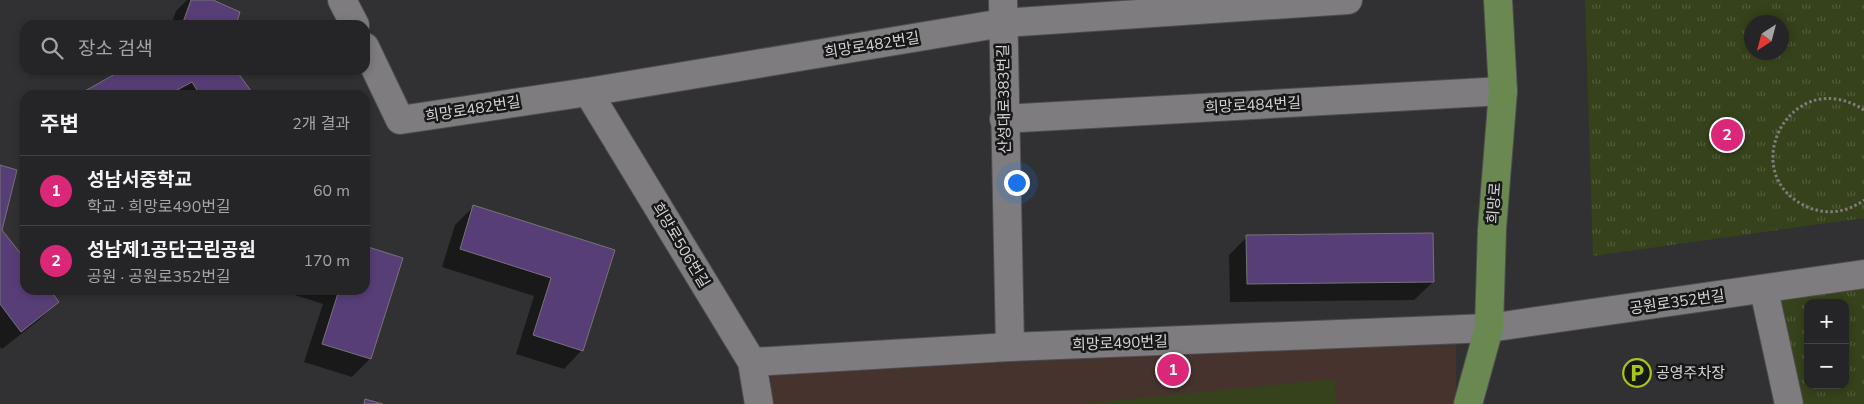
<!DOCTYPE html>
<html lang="ko">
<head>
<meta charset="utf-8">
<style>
  :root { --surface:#252426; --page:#2d2c2e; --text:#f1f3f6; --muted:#a3a4a7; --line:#424143; --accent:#db2777 }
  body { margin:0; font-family:"Nunito Sans","Noto Sans KR",sans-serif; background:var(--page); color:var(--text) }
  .controls { position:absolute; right:15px; bottom:15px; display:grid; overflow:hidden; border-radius:10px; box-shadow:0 2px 8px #0003 }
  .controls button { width:45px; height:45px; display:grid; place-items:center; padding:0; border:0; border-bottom:1px solid var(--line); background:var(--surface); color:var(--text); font:25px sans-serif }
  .compass { position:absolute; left:1744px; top:15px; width:45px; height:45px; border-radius:50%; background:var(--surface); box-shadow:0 2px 8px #0003; rotate:216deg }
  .you { position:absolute; left:1016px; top:182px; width:18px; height:18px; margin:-12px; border:4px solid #fff; border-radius:50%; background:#1a73e8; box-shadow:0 0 0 8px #1a73e833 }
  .badge { display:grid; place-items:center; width:32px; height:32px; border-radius:50%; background:var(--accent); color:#fff; font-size:16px; font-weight:700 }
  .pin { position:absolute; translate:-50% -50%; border:2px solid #fff; box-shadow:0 1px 5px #0006 }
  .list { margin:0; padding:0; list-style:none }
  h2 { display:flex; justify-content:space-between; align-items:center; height:65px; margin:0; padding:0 20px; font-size:21px }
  h2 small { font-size:16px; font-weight:400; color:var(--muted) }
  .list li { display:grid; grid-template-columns:32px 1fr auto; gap:15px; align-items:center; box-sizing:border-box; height:70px; padding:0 20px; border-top:1px solid var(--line) }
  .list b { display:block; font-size:19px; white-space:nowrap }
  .list p { margin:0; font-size:16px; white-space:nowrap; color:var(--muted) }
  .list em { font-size:16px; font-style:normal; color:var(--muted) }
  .icon { flex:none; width:28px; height:28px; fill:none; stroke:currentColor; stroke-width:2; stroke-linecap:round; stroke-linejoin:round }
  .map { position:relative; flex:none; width:1864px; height:404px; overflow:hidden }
  .search { position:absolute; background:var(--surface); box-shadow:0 2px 8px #0003; left:20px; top:20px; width:350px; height:55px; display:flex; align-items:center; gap:12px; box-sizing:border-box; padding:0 18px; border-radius:15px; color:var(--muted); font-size:19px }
  .panel { position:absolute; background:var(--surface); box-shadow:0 2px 8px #0003; left:20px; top:90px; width:350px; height:205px; border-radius:15px }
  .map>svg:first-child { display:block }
  .education { fill:#46332e }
  .grass { fill:url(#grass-tufts); fill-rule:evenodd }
  .pitch { fill:#36421b }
  .shadow { fill:#0007 }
  .building { fill:#583e77; stroke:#757477 }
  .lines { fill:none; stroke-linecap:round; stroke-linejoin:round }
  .minor-casing { stroke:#4e4d4f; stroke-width:30 }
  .major-casing { stroke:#4e4d4f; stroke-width:30 }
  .path { stroke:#7e7d7e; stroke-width:3; stroke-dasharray:2.5 2.5; stroke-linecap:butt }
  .minor { stroke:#7e7c7f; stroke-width:28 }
  .major { stroke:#698951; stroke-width:28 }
  .labels { text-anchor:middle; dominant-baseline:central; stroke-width:5; stroke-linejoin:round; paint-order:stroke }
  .street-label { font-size:15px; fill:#d6d5d6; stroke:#191819 }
  .poi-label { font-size:15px; fill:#d6d5d6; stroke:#191819; text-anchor:start }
</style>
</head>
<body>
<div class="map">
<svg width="1864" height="404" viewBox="0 0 1864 404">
  <defs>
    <pattern id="grass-tufts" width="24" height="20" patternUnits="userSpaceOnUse" patternTransform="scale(1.25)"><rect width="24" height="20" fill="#36421b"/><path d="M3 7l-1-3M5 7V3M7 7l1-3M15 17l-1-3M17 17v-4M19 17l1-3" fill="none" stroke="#525c3b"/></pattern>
  </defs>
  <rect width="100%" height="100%" fill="#313032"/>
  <polygon class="education" points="1456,336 1456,404 771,404 771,376"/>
  <g class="grass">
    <path d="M1585,0H1864V218L1593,256ZM1752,22H1782V52H1752Z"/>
    <path d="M1864,285V404H1799L1778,298ZM1808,303H1845V385H1808Z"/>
  </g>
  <polygon class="pitch" points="1334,379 1337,404 1077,404"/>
  <g class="shadow">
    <polygon points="187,0 210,0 235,25 171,25 176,11"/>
    <polygon points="125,70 235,70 252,95 81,95"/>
    <polygon points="0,166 1,230 25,261 25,290 48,290 58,302 39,320 2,349 0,347"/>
    <polygon points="474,206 613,251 582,350 564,369 516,354 534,296 442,267 455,225"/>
    <polygon points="1247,237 1433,282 1414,300 1230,302 1229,255"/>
    <polygon points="365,247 370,359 352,377 304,362 323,304 279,290 365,290"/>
  </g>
  <g class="building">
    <polygon points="191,0 213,0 240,12 236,25 182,25"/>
    <polygon points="122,70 236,70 254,95 200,95 192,82 168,95 78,95"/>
    <polygon points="0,165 17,170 2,230 25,259 25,290 50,290 59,302 21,332 0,304"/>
    <polygon points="473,205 615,250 583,351 533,335 551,278 460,249"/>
    <polygon points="1433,233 1434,282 1247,284 1246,235"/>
    <polygon points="365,246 403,258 371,359 322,344 339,290 365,290"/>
    <polygon points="365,399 383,404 364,404"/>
  </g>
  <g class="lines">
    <defs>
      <g id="minor">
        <polyline points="342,0 355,25"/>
        <polyline points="1003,0 1010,347"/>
        <polyline points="365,47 400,120 588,92 1003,23 1348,0"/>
        <polyline points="588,92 752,362 759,404"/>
        <polyline points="1004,119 1503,91"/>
        <polyline points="1764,290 1789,404"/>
        <polyline points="752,362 1010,347 1489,328 1864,274"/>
      </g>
      <polyline id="major" points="1468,404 1489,328 1492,229 1503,91 1498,0"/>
    </defs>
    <use href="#minor" class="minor-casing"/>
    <use href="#major" class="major-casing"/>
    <path class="path" d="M1864,110C1790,62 1732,177 1810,208C1828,215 1848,212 1864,200"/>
    <use href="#minor" class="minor"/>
    <use href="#major" class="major"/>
  </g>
  <defs>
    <symbol id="parking-ring" viewBox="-11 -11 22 22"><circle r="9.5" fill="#191819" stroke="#a8c71c" stroke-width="1.5"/><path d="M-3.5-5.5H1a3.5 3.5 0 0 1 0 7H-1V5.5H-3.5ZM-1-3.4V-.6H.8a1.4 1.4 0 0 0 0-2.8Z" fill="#a8c71c"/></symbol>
  </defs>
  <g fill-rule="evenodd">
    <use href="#parking-ring" x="1621" y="357" width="32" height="32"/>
  </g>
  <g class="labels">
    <g class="street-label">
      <text transform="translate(872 45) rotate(-9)">희망로482번길</text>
      <text transform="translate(1004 99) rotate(-91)">산성대로383번길</text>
      <text transform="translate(1253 105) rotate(-3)">희망로484번길</text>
      <text transform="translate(473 109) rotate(-9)">희망로482번길</text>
      <text transform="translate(1494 203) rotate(-86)">희망로</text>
      <text transform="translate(681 245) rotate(59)">희망로506번길</text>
      <text transform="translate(1677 302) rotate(-8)">공원로352번길</text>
      <text transform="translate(1120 343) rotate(-2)">희망로490번길</text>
    </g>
    <g class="poi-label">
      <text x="1656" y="373">공영주차장</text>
    </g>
  </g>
</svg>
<div class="controls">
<button>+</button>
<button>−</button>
</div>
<svg class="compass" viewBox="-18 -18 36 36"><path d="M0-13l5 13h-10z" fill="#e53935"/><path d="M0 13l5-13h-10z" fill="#a3a4a7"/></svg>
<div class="you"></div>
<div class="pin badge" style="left:1173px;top:370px">1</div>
<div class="pin badge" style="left:1727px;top:135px">2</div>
<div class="search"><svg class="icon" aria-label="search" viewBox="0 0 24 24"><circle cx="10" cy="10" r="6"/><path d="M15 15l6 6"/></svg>장소 검색</div>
<section class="panel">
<h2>주변<small>2개 결과</small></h2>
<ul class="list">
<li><span class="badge">1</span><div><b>성남서중학교</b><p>학교 · 희망로490번길</p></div><em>60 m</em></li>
<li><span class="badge">2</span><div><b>성남제1공단근린공원</b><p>공원 · 공원로352번길</p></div><em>170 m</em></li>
</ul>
</section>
</div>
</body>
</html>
